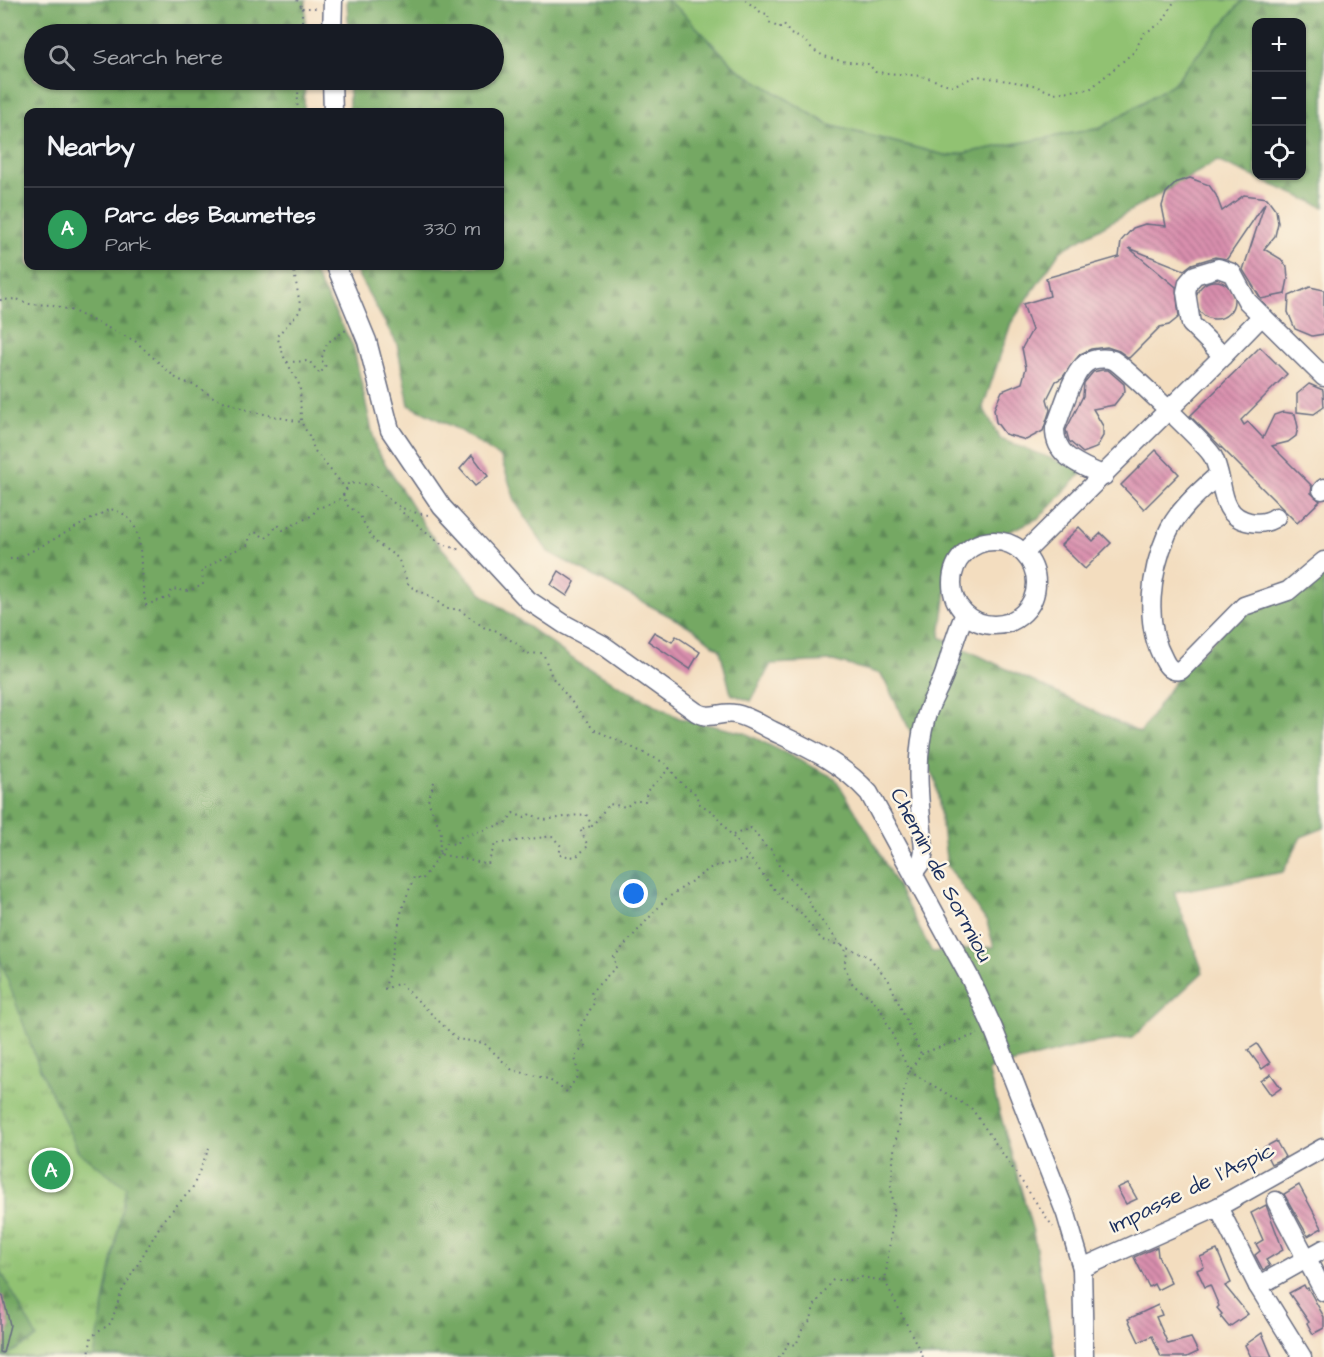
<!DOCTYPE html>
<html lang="en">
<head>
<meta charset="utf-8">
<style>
  :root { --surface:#171b24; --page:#242831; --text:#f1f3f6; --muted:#9ea1a6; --line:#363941; --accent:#1f6fb2 }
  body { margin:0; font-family:"Architects Daughter",sans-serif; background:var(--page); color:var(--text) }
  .controls { position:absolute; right:18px; top:18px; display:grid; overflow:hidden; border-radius:12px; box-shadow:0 2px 4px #0004 }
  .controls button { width:54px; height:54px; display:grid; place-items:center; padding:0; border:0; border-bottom:2px solid var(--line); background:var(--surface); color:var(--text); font:30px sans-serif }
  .you { position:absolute; left:634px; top:894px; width:21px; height:21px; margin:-15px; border:4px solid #fff; border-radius:50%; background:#1a73e8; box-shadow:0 0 0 9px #1a73e833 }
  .badge { display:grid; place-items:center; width:39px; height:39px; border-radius:50%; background:var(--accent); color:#fff; font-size:20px; font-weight:700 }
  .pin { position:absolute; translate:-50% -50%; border:3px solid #fff; box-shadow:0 2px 6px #0006 }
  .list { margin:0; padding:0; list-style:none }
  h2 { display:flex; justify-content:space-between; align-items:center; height:78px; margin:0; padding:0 24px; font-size:26px }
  h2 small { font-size:20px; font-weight:400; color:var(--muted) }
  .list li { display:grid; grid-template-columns:39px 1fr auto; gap:18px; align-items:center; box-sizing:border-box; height:84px; padding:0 24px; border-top:2px solid var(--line) }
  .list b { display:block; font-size:22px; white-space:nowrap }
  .list p { margin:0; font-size:20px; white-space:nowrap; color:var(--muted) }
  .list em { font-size:20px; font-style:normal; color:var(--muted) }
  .icon { flex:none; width:33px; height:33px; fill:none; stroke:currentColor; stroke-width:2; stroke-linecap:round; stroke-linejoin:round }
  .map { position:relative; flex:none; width:1324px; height:1357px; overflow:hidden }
  .search { position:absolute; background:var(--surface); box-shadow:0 2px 4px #0004; left:24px; top:24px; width:480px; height:66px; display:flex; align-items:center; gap:15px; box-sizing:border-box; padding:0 21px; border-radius:33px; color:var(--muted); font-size:22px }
  .panel { position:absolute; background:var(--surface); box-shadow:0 2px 4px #0004; left:24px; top:108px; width:480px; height:162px; border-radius:12px }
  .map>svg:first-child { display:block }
  .grass { fill:#91c272; stroke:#567868; stroke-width:1.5 }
  .forest { fill:url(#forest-firs); stroke:#486c61; stroke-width:1.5; fill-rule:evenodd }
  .park { fill:url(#park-tufts); stroke:#567868; stroke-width:1.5 }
  .building { fill:url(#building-back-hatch) }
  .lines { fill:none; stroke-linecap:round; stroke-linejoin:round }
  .minor-casing { stroke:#676c80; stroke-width:21 }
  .path { stroke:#676c80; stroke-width:2; stroke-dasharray:1.5 4.5; stroke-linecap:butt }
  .minor { stroke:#fff; stroke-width:18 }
  .labels { text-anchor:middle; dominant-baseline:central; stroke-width:5; stroke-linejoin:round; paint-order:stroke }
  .street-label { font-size:22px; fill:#1b2f5e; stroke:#fcf5e5 }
</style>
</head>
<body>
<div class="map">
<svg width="1324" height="1357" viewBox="0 0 1324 1357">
  <defs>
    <pattern id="forest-firs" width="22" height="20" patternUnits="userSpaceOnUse" patternTransform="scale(1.5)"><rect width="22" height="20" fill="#74a864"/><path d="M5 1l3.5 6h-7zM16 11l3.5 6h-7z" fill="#5e8956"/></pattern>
    <pattern id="park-tufts" width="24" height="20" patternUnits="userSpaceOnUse" patternTransform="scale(1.5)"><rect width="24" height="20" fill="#91c272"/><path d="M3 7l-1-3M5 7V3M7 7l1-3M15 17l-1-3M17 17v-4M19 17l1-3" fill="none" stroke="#769e61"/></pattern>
    <pattern id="building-back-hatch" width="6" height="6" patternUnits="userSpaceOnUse" patternTransform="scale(1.5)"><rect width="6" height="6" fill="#d98fad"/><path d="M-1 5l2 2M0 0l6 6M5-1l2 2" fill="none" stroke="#af7590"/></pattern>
  </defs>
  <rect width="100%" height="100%" fill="#fcf5e5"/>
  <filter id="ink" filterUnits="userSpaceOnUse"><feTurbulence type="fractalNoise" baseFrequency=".0167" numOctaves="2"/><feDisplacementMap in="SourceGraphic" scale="12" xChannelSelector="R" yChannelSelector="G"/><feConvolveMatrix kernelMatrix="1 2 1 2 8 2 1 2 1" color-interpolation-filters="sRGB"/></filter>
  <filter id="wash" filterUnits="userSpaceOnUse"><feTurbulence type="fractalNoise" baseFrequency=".008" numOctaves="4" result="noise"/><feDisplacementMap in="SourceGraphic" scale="24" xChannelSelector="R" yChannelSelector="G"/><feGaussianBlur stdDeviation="1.35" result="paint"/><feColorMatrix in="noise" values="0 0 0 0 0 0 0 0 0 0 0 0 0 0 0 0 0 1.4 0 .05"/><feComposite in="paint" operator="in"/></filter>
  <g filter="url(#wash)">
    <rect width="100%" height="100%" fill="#f3ddbf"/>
    <polygon class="grass" points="666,0 1243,0 1173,84 1101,128 948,156 829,125 736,68 681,11"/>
    <path class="forest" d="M0,0H306L305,34H34V80H305L304,112H28V266H310L353,346L376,449L429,533L481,593L580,664L679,718L745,733L835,778L870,835L932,952L994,947L987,922L947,865L936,781L881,674L833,661L771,664L751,701L731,694L720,650L694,629L548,552L516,503L501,458L461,431L409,405L397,344L353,266H500V112H349V80H494V34H349L347,0H666L681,11L736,68L829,125L948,156L1101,128L1173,84L1243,0H1324V207L1217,161L1060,251L1011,323L983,407L1000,439L1084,471L1039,518L1001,535L956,547L949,569L940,637L1140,733L1179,675L1252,602L1324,565V828L1301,837L1283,872L1174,892L1203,972L1132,1038L1086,1044L988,1070L1033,1232L1055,1357H0ZM1256,22H1302V176H1256Z"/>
    <polygon class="park" points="0,959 39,1067 79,1152 126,1187 94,1357 3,1357 37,1338 0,1269"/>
    <g id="blocks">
      <g class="building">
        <polygon points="1190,178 1209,185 1216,195 1222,211 1244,195 1267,198 1276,210 1278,223 1275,236 1264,249 1281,259 1287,267 1288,279 1285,294 1261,299 1243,270 1265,203 1227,259 1215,257 1192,264 1184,270 1129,248 1176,287 1179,317 1169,325 1160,327 1129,358 1119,351 1107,347 1091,349 1080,354 1062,378 1056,381 1047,399 1050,410 1043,431 1026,440 1005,434 996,422 994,409 1002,391 1022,383 1026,368 1022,348 1032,330 1023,304 1050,296 1046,278 1119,257 1121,241 1133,228 1145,224 1166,226 1162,206 1166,193 1177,182"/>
        <circle cx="1215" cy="300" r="19"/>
        <polygon points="1310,287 1324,290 1324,334 1312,336 1295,329 1288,312 1289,296"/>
        <polygon points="1260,347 1287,374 1241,420 1244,425 1248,422 1263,438 1274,415 1283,412 1295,414 1298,427 1296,436 1288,442 1272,446 1312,486 1311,493 1320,501 1297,523 1190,416"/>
        <polygon points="1102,370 1108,370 1124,384 1125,391 1114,405 1093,409 1103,426 1103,436 1096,448 1083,453 1069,441 1066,430 1083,396 1084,383 1093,372"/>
        <polygon points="1309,384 1323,390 1324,407 1314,414 1297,412 1297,394"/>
        <polygon points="1156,450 1179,474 1144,509 1121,485"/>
        <polygon points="472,455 488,476 475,486 460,469"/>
        <polygon points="1079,527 1093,541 1101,533 1111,543 1085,569 1061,545"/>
        <polygon points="559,571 575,582 567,596 551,585"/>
        <polygon points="654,632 672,642 676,636 700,652 690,669 648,641"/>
        <polygon points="1257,1044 1270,1063 1262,1069 1248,1050"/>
        <polygon points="1271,1074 1281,1088 1271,1095 1261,1081"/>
        <polygon points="1276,1141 1285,1157 1271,1164 1263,1148"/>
        <polygon points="1128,1183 1137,1199 1126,1204 1117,1188"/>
        <polygon points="1299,1185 1322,1228 1308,1236 1284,1194"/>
        <polygon points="1266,1205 1283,1250 1266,1260 1270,1266 1263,1270 1255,1255 1260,1251 1256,1244 1263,1240 1251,1213"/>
        <polygon points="1157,1247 1158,1256 1171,1283 1157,1290 1154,1284 1149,1287 1134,1257"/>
        <polygon points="1217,1250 1231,1283 1225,1286 1248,1314 1229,1327 1220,1316 1222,1314 1217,1308 1219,1306 1210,1285 1205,1287 1197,1270 1204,1267 1200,1257"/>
        <polygon points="1304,1285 1306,1289 1308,1288 1324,1317 1324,1328 1313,1334 1307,1323 1309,1322 1289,1293"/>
        <polygon points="0,1296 3,1296 10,1325 3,1353 0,1352"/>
        <polygon points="1158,1305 1162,1315 1156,1317 1168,1344 1191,1338 1198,1352 1187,1357 1161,1357 1152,1336 1139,1342 1128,1319"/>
        <polygon points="1262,1333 1272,1357 1251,1357 1245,1345"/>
      </g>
    </g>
  </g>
  <g filter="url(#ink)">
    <use href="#blocks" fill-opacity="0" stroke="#676c80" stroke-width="1.5"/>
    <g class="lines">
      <defs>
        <g id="minor">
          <polyline points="332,34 333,0"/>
          <polyline points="332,80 333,112"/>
          <path d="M336,266L367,341L390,430L442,507L528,600L564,624L603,645L696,712C711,721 720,711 735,714C748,716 761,725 773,731C808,748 842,763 869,793L971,980L993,1028L1066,1214L1082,1268L1084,1357"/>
          <polyline points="1223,356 1262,316"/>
          <path d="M1218,475C1200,491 1177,511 1167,534C1151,571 1143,623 1164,660C1168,668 1172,672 1181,670L1244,606L1288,591L1324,561"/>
          <path d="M1104,476C1082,465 1054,458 1055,428C1062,412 1071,377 1083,366C1090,358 1104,357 1113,360C1123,365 1205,444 1212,455C1226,478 1216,516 1250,522C1260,524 1269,522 1276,517"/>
          <polyline points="1322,490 1324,488"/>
          <circle cx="994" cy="583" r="42"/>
          <polyline points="1024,553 1223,356 1191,324 1186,292 1188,283 1195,275 1218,268 1232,273 1247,301 1324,377"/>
          <path d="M914,872L922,861L924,850C920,805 913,761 926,717C930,702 939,689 944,675C951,654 955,634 965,614"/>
          <polyline points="1276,1201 1324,1292"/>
          <polyline points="1218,1207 1258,1286 1302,1357"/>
          <polyline points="1082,1268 1218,1207 1323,1148"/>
          <polyline points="1258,1286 1324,1249"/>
        </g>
      </defs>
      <use href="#minor" class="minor-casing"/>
      <g class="path">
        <polyline points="297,0 302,8"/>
        <path d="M745,0L762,13L768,14L769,22L779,28L784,24L790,34C802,37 806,43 814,50C826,60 851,63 869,64L875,72L922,76L952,86L977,76L1033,85L1053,93L1090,89L1135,51L1143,34L1162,23L1175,0"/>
        <polyline points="302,8 317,8"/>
        <polyline points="302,8 302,34"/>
        <polyline points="297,112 299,80"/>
        <polyline points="293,266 301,310 277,336 284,357 300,386 301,422 311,439 314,450 347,490"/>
        <polyline points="0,300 17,299 28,304 53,305 73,311 135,341 177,379 196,386 215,398 250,411 301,422"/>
        <polyline points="287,362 309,361 320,374 326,365 321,360 327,343 346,330"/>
        <polyline points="343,494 347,505 359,514 374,541 398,558 409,586 430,596 447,609 458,609 485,628 495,630 520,646 526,654 543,653 552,677 593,729 665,763 682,784 694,792 700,804 714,813 783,900 801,913 822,940 842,946 847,954 844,965 853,985 870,997 881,1010 909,1071 972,1109 1053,1227"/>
        <polyline points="398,509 440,543 460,550"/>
        <path d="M10,559L19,558L110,509C145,516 139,551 142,580"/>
        <polyline points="142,581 146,605 169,597"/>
        <path d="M169,598L172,589L188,591L203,585L202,570L229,553L248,545L250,535L255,532L266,538L278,525L283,530L313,515L316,508C330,505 347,500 348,483L375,485C391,504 404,512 429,515"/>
        <polyline points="670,768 647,791 645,801 634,801 626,807 609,804 592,826 586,814 544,820 530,814 525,818 513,813 506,823 461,837 456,844 447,843 422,880 414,877 402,909 385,989 400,983 457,1039 484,1043 512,1070 548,1079 567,1092 578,1075 575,1056 585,1046 578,1031 594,1003 591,992 617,966 613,958 666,899 712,867 750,859"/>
        <polyline points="434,782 428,801 441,831 439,854 488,864 495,844 552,836 561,846 559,855 576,857 588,846 580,829 592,826"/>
        <polyline points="733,835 751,828 766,847 772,850 780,868 808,897 813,910 841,945"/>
        <polyline points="842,945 869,957 889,981 921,1054"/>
        <polyline points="89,1357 91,1337 111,1323 121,1293 164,1219 192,1189 209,1148"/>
        <polyline points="778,1357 782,1356 788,1343 796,1345 804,1325 811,1320 814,1306 833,1280 852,1280 861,1277 885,1281"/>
        <polyline points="923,1357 885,1281 894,1209 891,1186 894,1151 905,1085 909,1071 923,1053 978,1034"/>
      </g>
      <use href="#minor" class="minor"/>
    </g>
  </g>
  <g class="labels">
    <g class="street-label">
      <text transform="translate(941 875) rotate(62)">Chemin de Sormiou</text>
      <text transform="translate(1192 1188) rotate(-26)">Impasse de l'Aspic</text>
    </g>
  </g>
</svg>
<div class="controls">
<button>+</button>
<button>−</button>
<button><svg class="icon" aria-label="locate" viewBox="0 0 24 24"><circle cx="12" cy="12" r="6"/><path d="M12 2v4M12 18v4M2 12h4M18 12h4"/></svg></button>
</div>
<div class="you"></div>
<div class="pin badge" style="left:51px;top:1170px;background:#2e9e5b">A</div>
<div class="search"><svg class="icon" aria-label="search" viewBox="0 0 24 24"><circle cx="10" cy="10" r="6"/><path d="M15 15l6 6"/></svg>Search here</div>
<section class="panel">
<h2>Nearby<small></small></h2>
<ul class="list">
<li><span class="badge" style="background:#2e9e5b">A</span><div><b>Parc des Baumettes</b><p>Park</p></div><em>330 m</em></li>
</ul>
</section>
</div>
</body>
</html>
